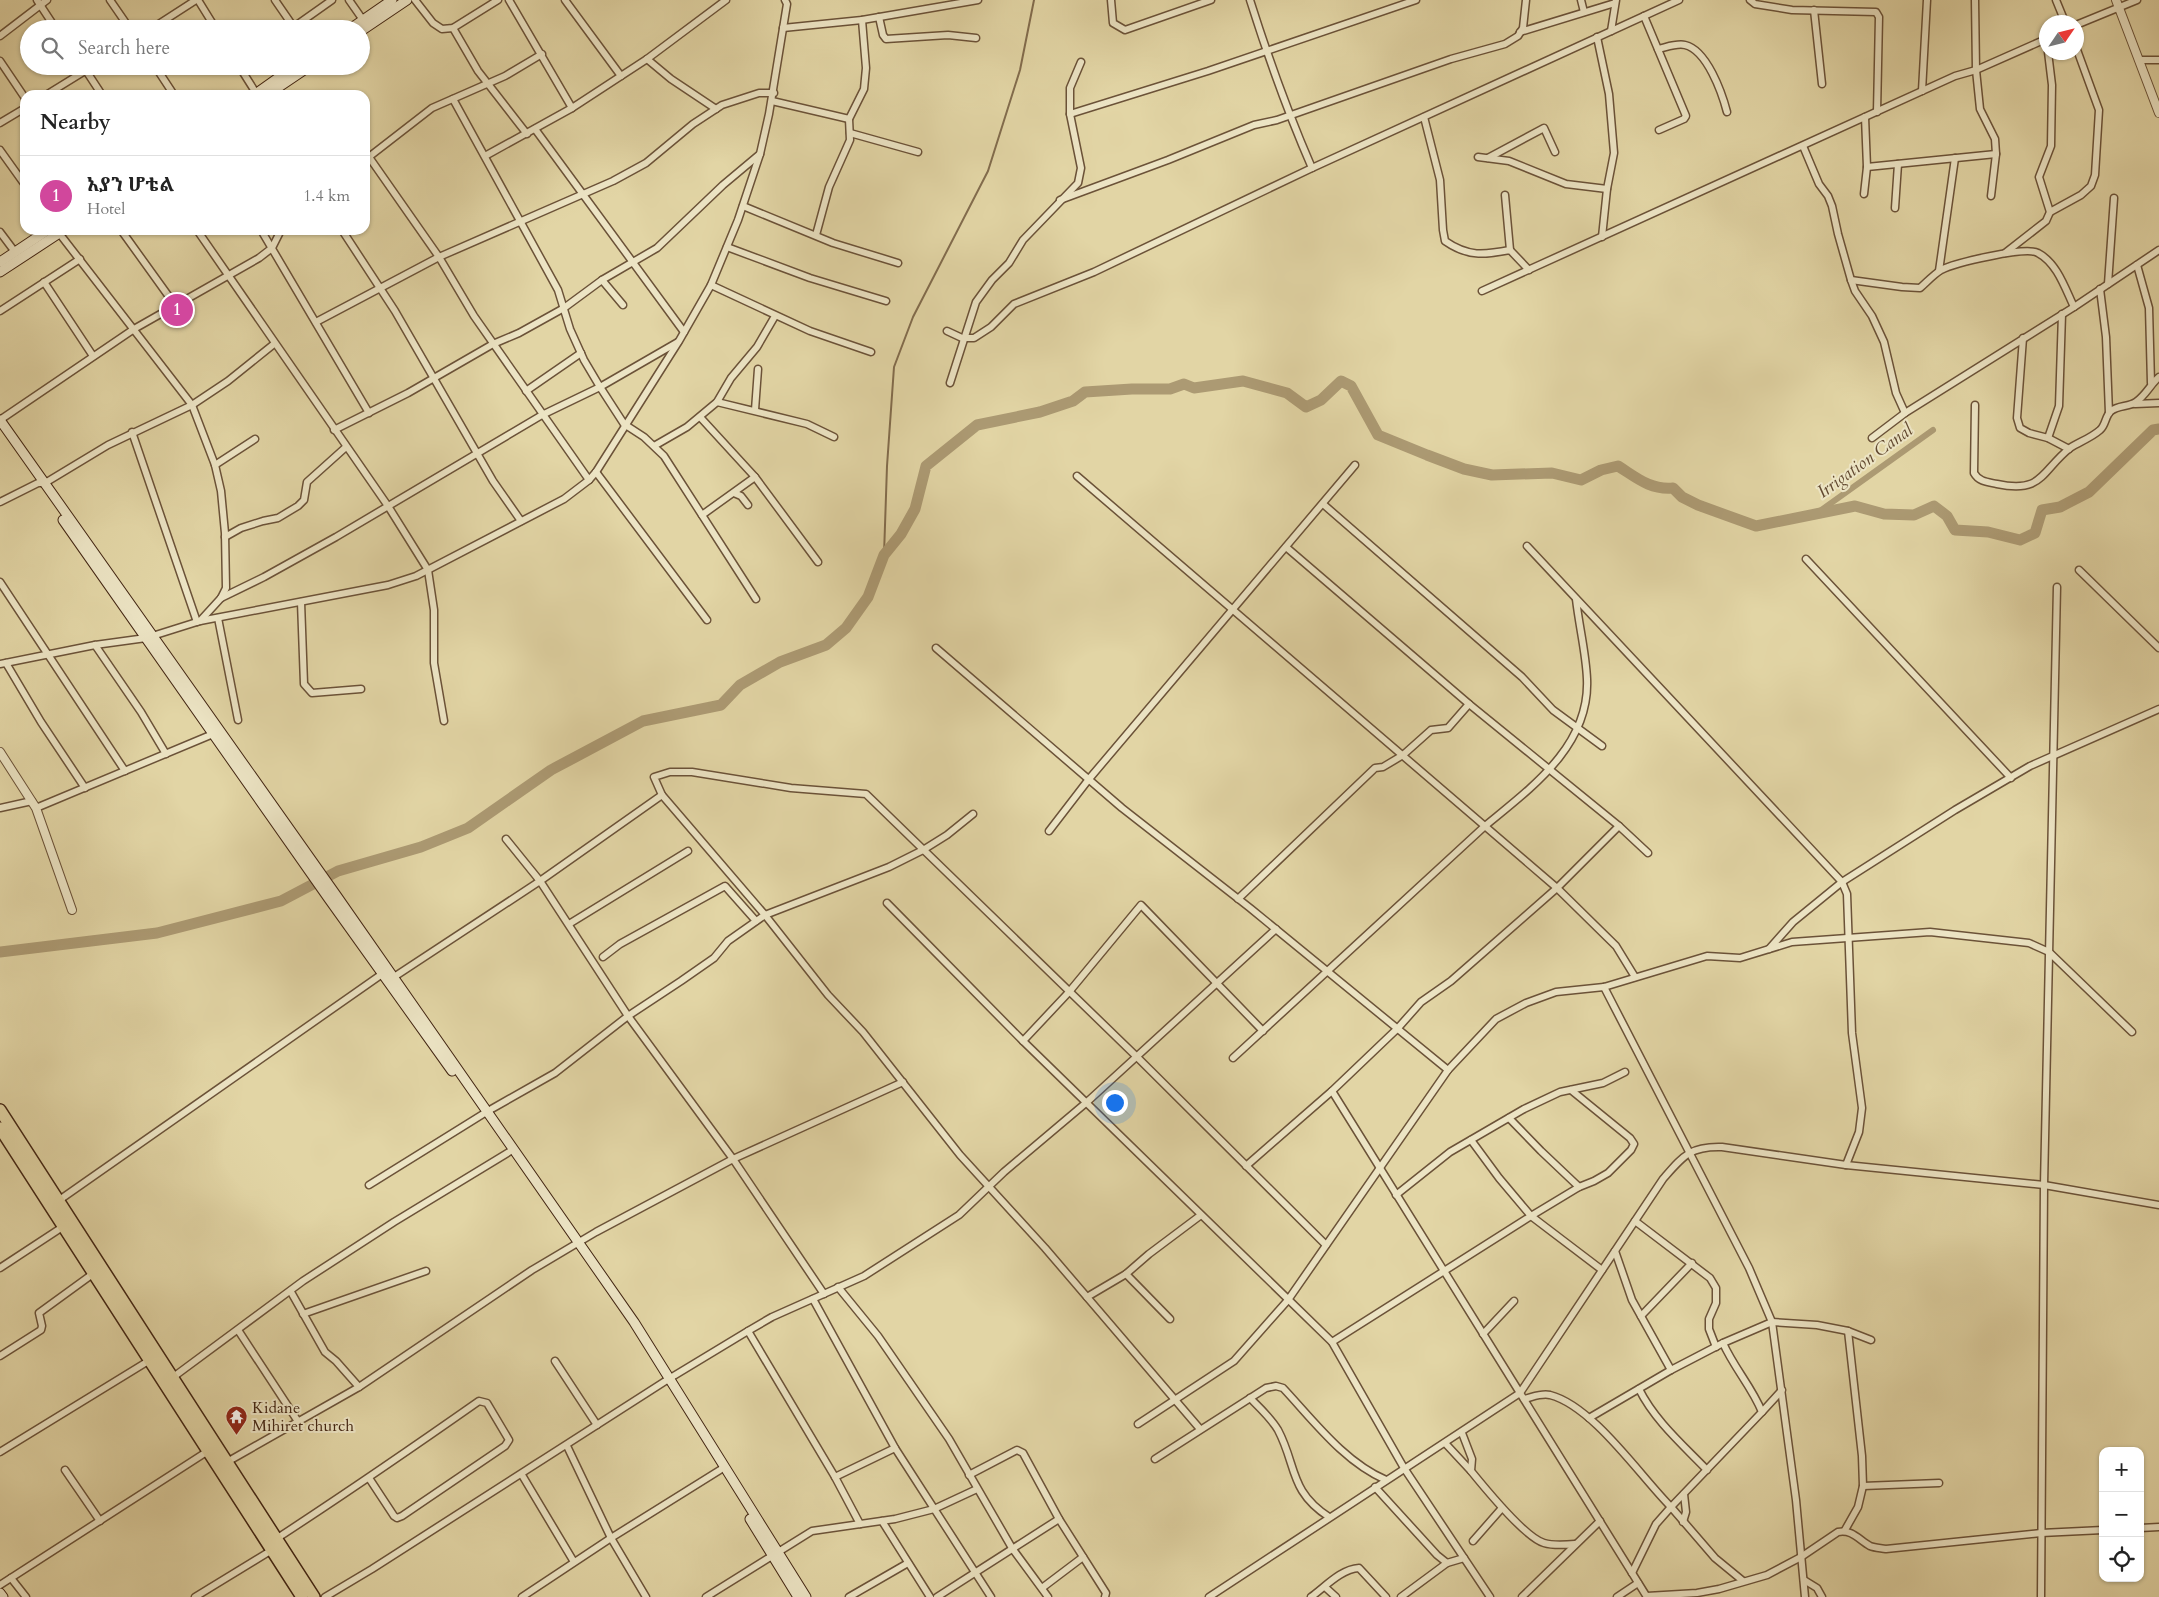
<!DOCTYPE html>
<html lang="en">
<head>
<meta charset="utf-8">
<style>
  :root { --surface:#fff; --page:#f6f6f6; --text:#222; --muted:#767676; --line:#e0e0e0; --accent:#8f2418 }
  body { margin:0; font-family:Cardo,"Noto Serif Ethiopic",serif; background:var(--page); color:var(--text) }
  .controls { position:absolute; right:15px; bottom:15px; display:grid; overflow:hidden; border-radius:10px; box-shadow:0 1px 4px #0004 }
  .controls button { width:45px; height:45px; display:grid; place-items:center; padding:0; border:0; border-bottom:1px solid var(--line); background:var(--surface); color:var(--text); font:25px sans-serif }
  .compass { position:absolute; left:2039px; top:15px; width:45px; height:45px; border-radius:50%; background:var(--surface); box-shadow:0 1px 4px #0004; rotate:55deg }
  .you { position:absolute; left:1114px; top:1102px; width:18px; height:18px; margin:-12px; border:4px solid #fff; border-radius:50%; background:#1a73e8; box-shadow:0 0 0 8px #1a73e833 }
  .badge { display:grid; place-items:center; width:32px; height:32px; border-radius:50%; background:var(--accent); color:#fff; font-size:16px; font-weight:700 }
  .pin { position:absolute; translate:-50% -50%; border:2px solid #fff; box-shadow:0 1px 5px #0006 }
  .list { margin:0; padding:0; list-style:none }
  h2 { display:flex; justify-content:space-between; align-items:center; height:65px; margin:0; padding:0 20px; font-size:21px }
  h2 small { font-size:16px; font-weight:400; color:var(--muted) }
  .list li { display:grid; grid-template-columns:32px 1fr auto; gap:15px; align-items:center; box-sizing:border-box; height:80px; padding:0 20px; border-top:1px solid var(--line) }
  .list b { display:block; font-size:19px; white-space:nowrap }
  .list p { margin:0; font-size:16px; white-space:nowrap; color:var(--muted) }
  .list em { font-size:16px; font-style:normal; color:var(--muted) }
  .icon { flex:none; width:28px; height:28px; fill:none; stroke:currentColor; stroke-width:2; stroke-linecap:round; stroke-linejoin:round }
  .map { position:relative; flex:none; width:2159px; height:1597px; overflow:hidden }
  .search { position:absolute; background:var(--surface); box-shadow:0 1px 4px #0004; left:20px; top:20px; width:350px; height:55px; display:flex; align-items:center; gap:12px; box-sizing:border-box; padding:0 18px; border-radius:28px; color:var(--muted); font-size:19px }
  .panel { position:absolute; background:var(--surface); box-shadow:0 1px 4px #0004; left:20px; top:90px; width:350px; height:145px; border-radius:15px }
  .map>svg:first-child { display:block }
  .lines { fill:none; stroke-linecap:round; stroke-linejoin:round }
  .stream { stroke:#826c4d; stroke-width:2 }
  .canal { stroke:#ac9a73; stroke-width:6 }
  .river { stroke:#ac9a73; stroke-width:11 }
  .minor-casing { stroke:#6b5238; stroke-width:9 }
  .tertiary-casing { stroke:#6b5238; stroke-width:10 }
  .secondary-casing { stroke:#432613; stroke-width:11 }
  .trunk-casing { stroke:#432613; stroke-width:14 }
  .minor { stroke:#ece4c4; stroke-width:6 }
  .tertiary { stroke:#ece4c4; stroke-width:8 }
  .secondary { stroke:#ece4c4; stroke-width:9 }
  .trunk { stroke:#e2d5a5; stroke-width:11 }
  .labels { text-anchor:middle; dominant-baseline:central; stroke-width:4; stroke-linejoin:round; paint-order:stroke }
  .poi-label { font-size:16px; fill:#432613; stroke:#ece4c4; text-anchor:start }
  .water-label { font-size:18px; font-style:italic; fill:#624930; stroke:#ece4c4 }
</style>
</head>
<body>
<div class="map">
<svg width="2159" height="1597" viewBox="0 0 2159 1597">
  <rect width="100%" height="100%" fill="#e2d5a5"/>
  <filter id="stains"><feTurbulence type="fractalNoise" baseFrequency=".004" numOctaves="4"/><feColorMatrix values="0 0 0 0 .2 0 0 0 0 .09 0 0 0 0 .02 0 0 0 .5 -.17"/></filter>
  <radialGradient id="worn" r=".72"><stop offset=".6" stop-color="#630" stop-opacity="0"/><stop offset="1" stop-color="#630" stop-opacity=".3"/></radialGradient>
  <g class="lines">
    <polyline class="stream" points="884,555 887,466 894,367 913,317 988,171 1020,70 1034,0"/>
    <polyline class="canal" points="1813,516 1933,430"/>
    <path class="river" d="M0,952L157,933L281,901L338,871L421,847L468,828L551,770L643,721L721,705L740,685L780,662L826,645L846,628L868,597L884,555L901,534L915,509L926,466L977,425L1040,412L1073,401L1085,392L1132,389H1170L1184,384L1194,388L1243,381L1287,393L1306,407L1321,400L1341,381L1351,386L1378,435L1427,455L1464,469L1492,475L1552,473L1581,480L1601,470L1618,466C1637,478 1650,490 1673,488L1682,497L1698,505L1756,526L1855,506L1884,514L1914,515L1934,506L1947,516L1955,530L1988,532L2020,540L2035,533L2042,510L2060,507L2089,492L2153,430L2159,429"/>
    <defs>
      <g id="minor">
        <polyline points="37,0 56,29"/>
        <polyline points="110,0 130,29"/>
        <polyline points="198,0 216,29"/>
        <polyline points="275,0 295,29"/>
        <polyline points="349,0 363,20"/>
        <polyline points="415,0 433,23 442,29 453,28 498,0"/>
        <polyline points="509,0 572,108"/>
        <polyline points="565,0 621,76"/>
        <polyline points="1111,0 1113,23 1125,30 1211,0"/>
        <path d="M1250,0C1268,57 1288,113 1312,168"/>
        <polyline points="1581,0 1584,12"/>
        <polyline points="1750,0 1755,4 1792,10 1876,12 1879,17 1877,112"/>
        <polyline points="1975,0 1976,70 1980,109 1995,139 1996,154 1991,196"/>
        <polyline points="2056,0 2065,22"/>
        <polyline points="1814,10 1822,84"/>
        <polyline points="1644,16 1686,116 1684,119 1659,130"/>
        <polyline points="879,17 883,35 886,39 948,35 976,38"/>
        <polyline points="2076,25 2137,0"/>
        <polyline points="453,28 478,71 527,134"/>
        <polyline points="783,28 862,20 978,0"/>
        <polyline points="151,29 196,0"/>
        <polyline points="291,29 332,0"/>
        <polyline points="1611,31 1616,0"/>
        <polyline points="1520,32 1615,3"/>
        <polyline points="0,36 47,0"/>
        <polyline points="1597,37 1609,94 1614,153 1607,189 1602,237"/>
        <path d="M1658,49C1667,47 1677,43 1685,45C1707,50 1722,93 1727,112"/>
        <polyline points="647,59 671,79 716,109"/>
        <polyline points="2139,60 2159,60"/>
        <polyline points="0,61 25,98"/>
        <polyline points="83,66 102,95"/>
        <polyline points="155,66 174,95"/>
        <polyline points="239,66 256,93"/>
        <polyline points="1922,91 1927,0"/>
        <polyline points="46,95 93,66"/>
        <polyline points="453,99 558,290 570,329 584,360 600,387 624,424 644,437 664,456 756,599"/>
        <polyline points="772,101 849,119"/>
        <polyline points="1070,114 1208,71 1416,0"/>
        <path d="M1424,117L1440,180L1443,230L1445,241C1468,257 1484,255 1510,250L1529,270"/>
        <polyline points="0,123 25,108"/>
        <polyline points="535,129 684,332"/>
        <polyline points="850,133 918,152"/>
        <polyline points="1803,146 1819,184 1828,196 1832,206 1838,234 1851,280 1855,291 1872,316 1884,342 1896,393 1905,413"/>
        <polyline points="0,150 25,185"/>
        <polyline points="485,156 572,108 647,59 726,0"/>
        <polyline points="369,157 439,257 474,316 589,480"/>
        <polyline points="1478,157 1509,161 1566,184 1607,189"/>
        <polyline points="1488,158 1544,128 1555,152"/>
        <polyline points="365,160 432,108 505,76 542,54"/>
        <polyline points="1867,167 1996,154"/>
        <polyline points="1864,194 1867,167 1865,117"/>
        <polyline points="1505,195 1510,250"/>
        <polyline points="1060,200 1168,160 1254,125 1277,120 1451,59 1505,44 1518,36 1523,28 1526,0"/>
        <polyline points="743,206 833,243 898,263"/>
        <polyline points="1895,208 1898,164"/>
        <polyline points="2050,212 2081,195 2091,186 2095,175 2099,110 2076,47"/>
        <polyline points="121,230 175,305"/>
        <polyline points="197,230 388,506 428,570 434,610 434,663 444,721"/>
        <polyline points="261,230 369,413"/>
        <polyline points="342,230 395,311 493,481 521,521"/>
        <polyline points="0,232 15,252"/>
        <polyline points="59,233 192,405 215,465 221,491 225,533 226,588 221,598 200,621"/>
        <polyline points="816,235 829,187 850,140 849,119 864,89 866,68 862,20"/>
        <polyline points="727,247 810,278 886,301"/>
        <polyline points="2005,253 2046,221 2050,212 2039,177 2051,146 2052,85 2048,52"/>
        <polyline points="2137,265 2149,308 2151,383"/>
        <polyline points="1939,271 1955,158"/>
        <polyline points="602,280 623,305"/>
        <path d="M1851,280L1902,287L1920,288C1927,282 1933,275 1941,270C1954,263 2026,246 2038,253C2057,263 2065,288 2074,307"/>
        <polyline points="44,282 93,356"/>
        <polyline points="2108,284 2114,198"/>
        <polyline points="711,285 810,331 871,352"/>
        <polyline points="2100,289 2106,337 2109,413"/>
        <polyline points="1482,291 1955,76 1976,70 2046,39"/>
        <polyline points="0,311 80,259"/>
        <polyline points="316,322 439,257 613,181 646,163 693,124 722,105 759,93 774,93"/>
        <polyline points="947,331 962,338 974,338 991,327 1014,304 1094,272 1312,168 1679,0"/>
        <polyline points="2023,338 2017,418 2020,428 2029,433 2048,438 2069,449"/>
        <polyline points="950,383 976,302 992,280 1009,263 1023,240 1078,183 1081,168 1070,114 1070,88 1081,62"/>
        <polyline points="526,391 581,353"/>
        <polyline points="717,402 807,424 834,437"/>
        <polyline points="2135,404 2159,403"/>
        <path d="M1975,405L1974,473C1979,482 1988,482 1997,484C2043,494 2041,471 2070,448C2079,442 2091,438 2100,430C2106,425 2105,416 2111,411C2118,405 2129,407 2136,402C2146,395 2150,385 2159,377"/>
        <polyline points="755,410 758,369"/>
        <polyline points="700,417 755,477 818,562"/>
        <polyline points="0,420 134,329 259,258 272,248 281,230"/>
        <polyline points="334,430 408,393 493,344 519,333 564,308 602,280 657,248 723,185 760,154"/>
        <polyline points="132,432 197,622"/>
        <polyline points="1872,438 1905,413 2074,307 2159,250"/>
        <polyline points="2048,438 2059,406 2062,314"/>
        <polyline points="654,446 687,427 717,402 731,378 757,347 775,316"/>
        <polyline points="215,465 255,439"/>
        <polyline points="596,472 707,620"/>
        <polyline points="1077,476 1557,888 1616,946 1635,977"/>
        <polyline points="734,493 741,496 748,505"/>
        <polyline points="0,502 38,483 45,483 108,445 192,405 228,381 274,344"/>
        <polyline points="1323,504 1522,677 1553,710 1602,746"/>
        <polyline points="702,515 755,477"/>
        <polyline points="225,537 241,528 263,521 278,518 298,506 304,500 307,482 346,447"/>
        <polyline points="1527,546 1842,882 1847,894 1852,1033 1862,1108 1859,1132 1846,1165"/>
        <polyline points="1286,547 1469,704 1619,826 1648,853"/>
        <polyline points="1806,559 2011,778"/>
        <polyline points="2079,570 2159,648"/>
        <polyline points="0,582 125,771"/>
        <polyline points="221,598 264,577 336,537 542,415 600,387 678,342"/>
        <polyline points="301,602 304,684 312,693 361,689"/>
        <polyline points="218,618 238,720"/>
        <polyline points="95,645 141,712 166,754"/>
        <polyline points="936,648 1122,808 1250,908 1448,1070"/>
        <polyline points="6,663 41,722 85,788"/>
        <polyline points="0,664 95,645 146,638 200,621 388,585 416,576 564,499 589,480 596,472 679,341 711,285 738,220 760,154 769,114 787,4 785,0"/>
        <polyline points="662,795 765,915 828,995 863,1032 960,1155 1045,1248 1200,1429"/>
        <polyline points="0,808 32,801"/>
        <polyline points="36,808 213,734"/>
        <polyline points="1049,831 1089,779 1355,465"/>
        <polyline points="506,839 540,881 628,1016 733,1159 824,1294"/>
        <polyline points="1238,899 1375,768 1383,767 1403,755 1431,730 1448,728 1469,704"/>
        <polyline points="887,903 1023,1041 1332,1342 1404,1468 1490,1597"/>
        <polyline points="569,924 688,851"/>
        <polyline points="1769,949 1793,922 1842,882 1955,810 2030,766 2159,709"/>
        <polyline points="603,957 620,944 725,886 756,921"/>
        <polyline points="394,977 540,881 662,795 654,777 670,772 692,772 791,788 866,794 1137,1057 1326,1245"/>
        <polyline points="1604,987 1749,1268 1772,1322 1796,1500 1805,1597"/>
        <polyline points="1023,1041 1069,992 1141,905 1263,1031"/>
        <path d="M1233,1058L1485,826C1531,788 1590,746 1587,679C1586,653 1579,626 1576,599"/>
        <polyline points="1332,1091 1647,1597"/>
        <polyline points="1509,1118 1541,1151 1579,1187"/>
        <polyline points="1471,1140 1499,1178 1531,1216 1602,1270"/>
        <polyline points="1246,1166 1332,1091 1398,1028 1421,1002 1451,981 1557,888 1619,826"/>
        <polyline points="369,1185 488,1111 555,1073 628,1016 681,981 714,958 728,941 765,915 889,867 923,850 947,835 973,814"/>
        <polyline points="1396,1195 1450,1152 1524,1109 1560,1092 1603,1083 1625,1072"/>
        <polyline points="58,1201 385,972"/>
        <polyline points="1635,1221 1710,1278 1716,1288 1716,1303 1709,1319 1709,1329 1716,1347"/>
        <polyline points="1615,1251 1632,1300 1671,1370"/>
        <polyline points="0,1268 64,1226"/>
        <polyline points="1126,1274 1170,1319"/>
        <polyline points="838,1287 878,1336 949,1439 1012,1548 1048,1597"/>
        <polyline points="291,1292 325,1352 336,1361 359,1387"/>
        <polyline points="1087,1297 1126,1274 1149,1254 1201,1215"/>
        <polyline points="813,1299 895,1448 991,1597"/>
        <polyline points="303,1314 426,1271"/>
        <polyline points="1641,1316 1692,1263"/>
        <polyline points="238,1330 299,1423"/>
        <polyline points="748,1331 835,1477 860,1524"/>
        <polyline points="1483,1334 1514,1301"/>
        <polyline points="1332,1342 1531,1216 1579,1187 1594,1181 1608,1173 1631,1150 1634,1144 1630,1138 1571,1090"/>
        <path d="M1723,1343C1734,1368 1752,1387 1762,1412L1671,1507L1715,1558L1743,1581"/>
        <polyline points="0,1356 41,1330 42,1326 39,1313 94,1273"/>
        <polyline points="555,1361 597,1425"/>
        <polyline points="172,1378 303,1281 394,1222 509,1152"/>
        <path d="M1639,1389C1655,1421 1683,1445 1707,1470"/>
        <path d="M1250,1398C1260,1408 1271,1418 1278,1430C1297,1466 1289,1491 1329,1517"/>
        <path d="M1524,1399C1533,1397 1541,1393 1550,1395C1593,1406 1640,1476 1671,1507L1656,1524L1632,1573"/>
        <polyline points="1762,1412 1782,1390"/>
        <polyline points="1589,1418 1671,1370 1723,1343 1772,1322 1817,1325 1848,1331 1871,1340"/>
        <polyline points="1138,1424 1234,1361 1288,1300 1448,1070 1496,1019 1526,1003 1556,992 1604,987 1707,956 1740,958 1792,942 1930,932 2029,943 2049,952 2132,1032"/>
        <path d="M1462,1433L1472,1459L1471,1471C1484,1487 1526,1538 1544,1543C1554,1546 1565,1545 1575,1544"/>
        <polyline points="1445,1443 1471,1471"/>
        <polyline points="567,1446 611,1538 646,1597"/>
        <polyline points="0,1452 150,1360"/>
        <path d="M1155,1459L1266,1388L1276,1386L1283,1388C1313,1420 1344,1462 1386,1480"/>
        <polyline points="227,1462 359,1387 532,1270 596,1232 733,1159 903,1082"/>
        <polyline points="65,1470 100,1521"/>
        <polyline points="522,1475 574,1562"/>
        <polyline points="969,1475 1017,1450 1023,1453 1059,1519 1106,1593 1105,1597"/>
        <polyline points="835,1477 895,1448"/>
        <polyline points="1863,1486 1939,1483"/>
        <polyline points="1375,1487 1437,1555 1447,1563 1464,1558"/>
        <polyline points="882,1521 930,1597"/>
        <polyline points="1683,1522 1686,1512 1684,1494"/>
        <polyline points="2140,1528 2159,1527"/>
        <polyline points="1845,1530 1858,1507 1863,1486 1862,1456 1848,1331"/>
        <path d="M276,1539C345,1494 412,1448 479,1401L487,1403L509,1440L505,1446L402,1516L397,1518L394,1516L369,1478"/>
        <polyline points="1473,1541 1502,1508"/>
        <polyline points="11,1578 26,1597"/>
        <polyline points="1804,1580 1817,1588 1822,1597"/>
        <polyline points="0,1585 208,1451"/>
        <polyline points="1325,1587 1336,1597"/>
        <polyline points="1042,1588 1083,1557"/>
        <path d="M1647,1596L1697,1593L1719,1589L1767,1575L1801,1557L1838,1532C1852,1529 1859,1540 1870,1546C1875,1548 1881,1548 1886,1549L2041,1533L2103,1530"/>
        <polyline points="195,1597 272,1550"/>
        <polyline points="325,1597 372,1569 667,1380 748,1331 772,1317 864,1276 959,1215 1004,1172 1087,1102 1276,929"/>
        <polyline points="522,1597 611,1538 720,1470"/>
        <polyline points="706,1597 812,1531 895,1519 934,1509 977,1489"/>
        <polyline points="849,1597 908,1563"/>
        <polyline points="937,1597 1059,1519"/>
        <path d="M1209,1597L1520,1393L1663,1179C1683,1156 1690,1146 1722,1147L1846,1165L2044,1185L2159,1205"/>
        <path d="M1311,1597C1325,1587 1341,1569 1359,1568L1386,1597"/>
        <polyline points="1401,1597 1447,1563"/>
        <polyline points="1522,1597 1600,1521"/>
        <polyline points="1617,1597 1638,1583"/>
        <polyline points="2041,1597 2044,1185 2057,587"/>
      </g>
      <g id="tertiary">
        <polyline points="2116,0 2159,113"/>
        <polyline points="0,752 36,808 72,910"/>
      </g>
      <g id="secondary">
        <polyline points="350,29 392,0"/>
        <polyline points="361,31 407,0"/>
        <polyline points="254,95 295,66"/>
        <polyline points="267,95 310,66"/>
        <polyline points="0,262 48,230"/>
        <polyline points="0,272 64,230"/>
        <polyline points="0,420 336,895 634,1322 806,1597"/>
        <polyline points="63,520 329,899 452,1071"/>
        <polyline points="750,1519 798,1597"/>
        <polyline points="0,1593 3,1597"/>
      </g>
      <g id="trunk">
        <polyline points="0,1110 314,1597"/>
        <polyline points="0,1128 302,1597"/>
      </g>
    </defs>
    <use href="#minor" class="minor-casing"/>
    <use href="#tertiary" class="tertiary-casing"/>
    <use href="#secondary" class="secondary-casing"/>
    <use href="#trunk" class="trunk-casing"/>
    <use href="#minor" class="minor"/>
    <use href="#tertiary" class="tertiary"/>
    <use href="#secondary" class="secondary"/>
    <use href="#trunk" class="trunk"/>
  </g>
  <defs>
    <symbol id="temple-pin" viewBox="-11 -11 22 30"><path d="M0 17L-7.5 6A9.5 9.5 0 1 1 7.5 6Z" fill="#8f2418" stroke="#ece4c4"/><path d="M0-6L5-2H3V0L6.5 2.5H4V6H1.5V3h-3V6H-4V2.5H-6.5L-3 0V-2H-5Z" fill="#fff"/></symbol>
  </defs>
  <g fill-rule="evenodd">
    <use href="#temple-pin" x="224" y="1404" width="25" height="34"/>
  </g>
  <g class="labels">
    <g class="poi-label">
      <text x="252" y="1408">Kidane<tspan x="252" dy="18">Mihiret church</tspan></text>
    </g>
    <g class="water-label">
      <text transform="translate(1865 461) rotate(-36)">Irrigation Canal</text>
    </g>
  </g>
  <rect width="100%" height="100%" filter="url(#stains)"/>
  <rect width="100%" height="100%" fill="url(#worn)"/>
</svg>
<div class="controls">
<button>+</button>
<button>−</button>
<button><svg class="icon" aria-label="locate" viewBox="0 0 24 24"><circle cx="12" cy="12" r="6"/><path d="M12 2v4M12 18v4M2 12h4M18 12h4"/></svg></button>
</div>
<svg class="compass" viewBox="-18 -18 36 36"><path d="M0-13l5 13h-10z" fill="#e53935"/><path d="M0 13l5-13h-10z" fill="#767676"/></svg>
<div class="you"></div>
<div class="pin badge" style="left:177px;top:310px;background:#d1479c">1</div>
<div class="search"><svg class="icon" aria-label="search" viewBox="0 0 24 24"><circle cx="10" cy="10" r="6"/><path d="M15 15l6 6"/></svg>Search here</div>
<section class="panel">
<h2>Nearby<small></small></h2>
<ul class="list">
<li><span class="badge" style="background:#d1479c">1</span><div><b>አያን ሆቴል</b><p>Hotel</p></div><em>1.4 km</em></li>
</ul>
</section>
</div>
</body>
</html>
